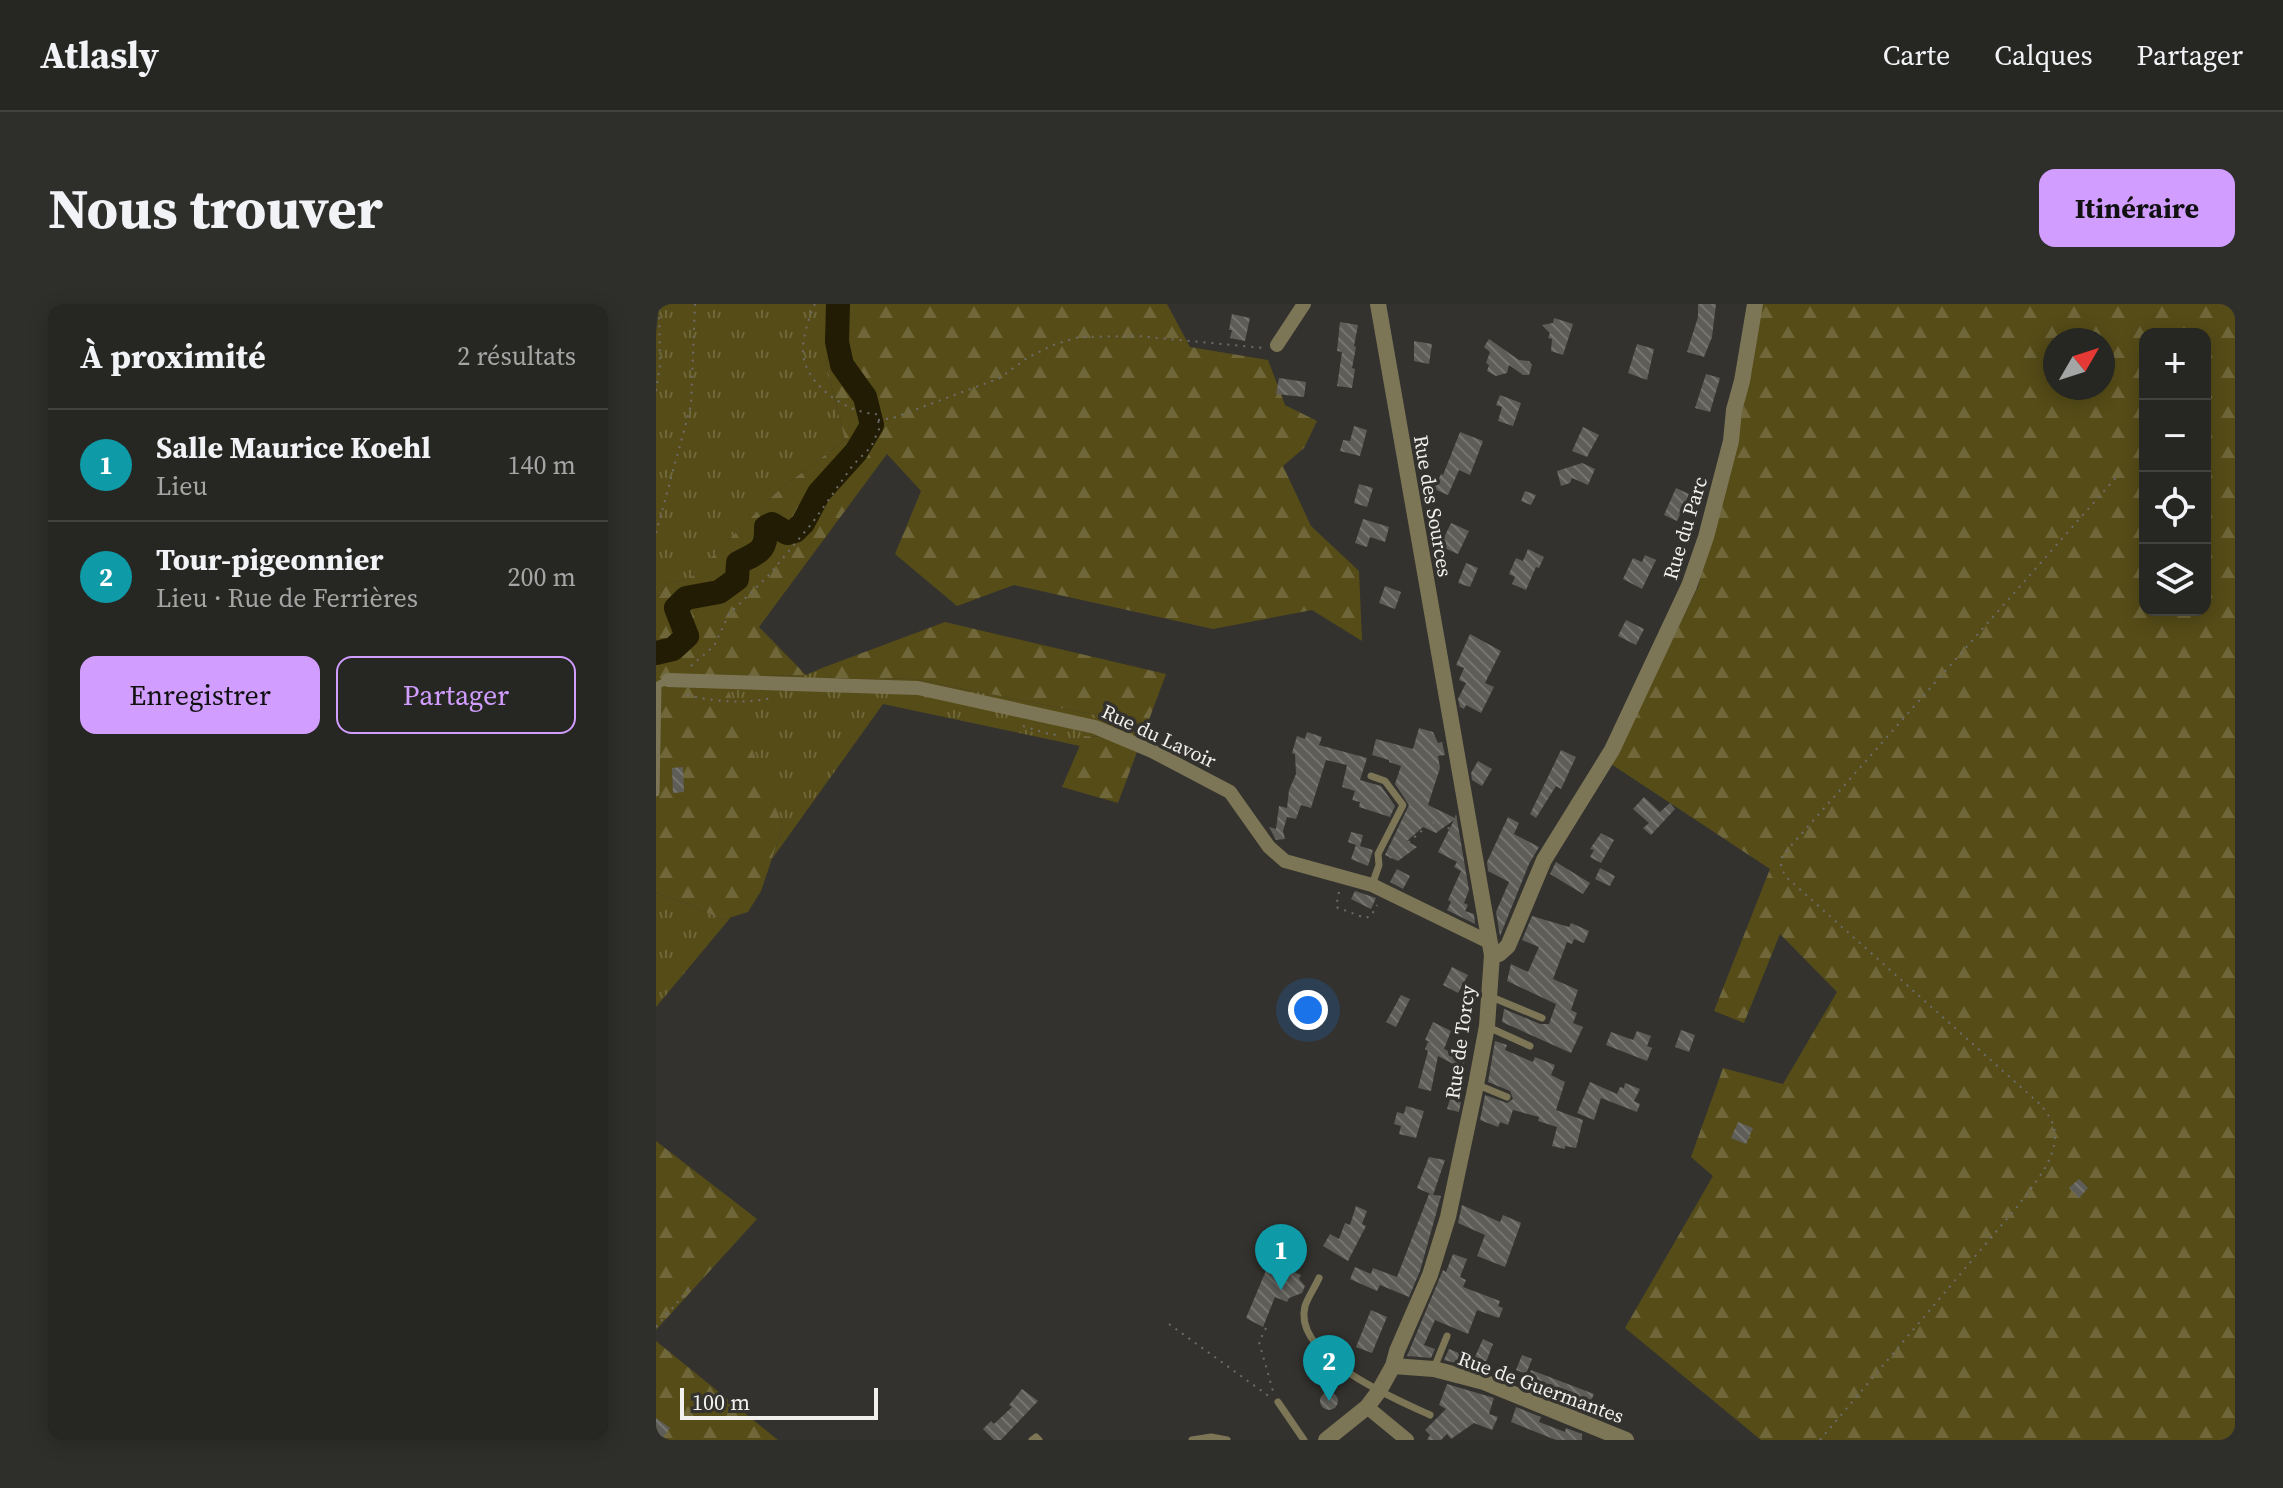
<!DOCTYPE html>
<html lang="fr">
<head>
<meta charset="utf-8">
<style>
  :root { --surface:#262622; --page:#2e2e2a; --text:#f1f3f6; --muted:#a4a5a5; --line:#424340; --accent:#d19dfe }
  body { margin:0; font-family:"Source Serif 4",serif; background:var(--page); color:var(--text) }
  .controls { position:absolute; right:24px; top:24px; display:grid; overflow:hidden; border-radius:16px; box-shadow:0 4px 20px #0003 }
  .controls button { width:72px; height:72px; display:grid; place-items:center; padding:0; border:0; border-bottom:2px solid var(--line); background:var(--surface); color:var(--text); font:40px sans-serif }
  .compass { position:absolute; left:1387px; top:24px; width:72px; height:72px; border-radius:50%; background:var(--surface); box-shadow:0 4px 20px #0003; rotate:51deg }
  .scale { position:absolute; left:24px; bottom:20px; width:198px; box-sizing:border-box; padding-left:8px; border:4px solid #f1f0ee; border-top:0; font-size:22px; line-height:28px; white-space:nowrap; color:#f1f0ee; -webkit-text-stroke:6px #33322e; paint-order:stroke }
  .you { position:absolute; left:652px; top:706px; width:28px; height:28px; margin:-20px; border:6px solid #fff; border-radius:50%; background:#1a73e8; box-shadow:0 0 0 12px #1a73e833 }
  .badge { display:grid; place-items:center; width:52px; height:52px; border-radius:50%; background:var(--accent); color:#fff; font-size:26px; font-weight:700 }
  .pin { position:absolute; translate:-50% -66px; filter:drop-shadow(0 2px 4px #0008) }
  .pin::after { content:''; position:absolute; top:42px; width:28px; height:24px; background:inherit; clip-path:polygon(0 0,100% 0,50% 100%) }
  .list { margin:0; padding:0; list-style:none }
  h2 { display:flex; justify-content:space-between; align-items:center; height:104px; margin:0; padding:0 32px; font-size:34px }
  h2 small { font-size:26px; font-weight:400; color:var(--muted) }
  .list li { display:grid; grid-template-columns:52px 1fr auto; gap:24px; align-items:center; box-sizing:border-box; height:112px; padding:0 32px; border-top:2px solid var(--line) }
  .list b { display:block; font-size:30px; white-space:nowrap }
  .list p { margin:0; font-size:26px; white-space:nowrap; color:var(--muted) }
  .list em { font-size:26px; font-style:normal; color:var(--muted) }
  .actions { display:flex; gap:16px; padding:24px 32px }
  .actions a { flex:1; padding:18px 0; border:2px solid var(--accent); border-radius:16px; text-align:center; font-size:28px; color:var(--accent) }
  .actions .main { background:var(--accent); color:#111 }
  .icon { flex:none; width:44px; height:44px; fill:none; stroke:currentColor; stroke-width:2; stroke-linecap:round; stroke-linejoin:round }
  .map { position:relative; flex:none; width:1579px; height:1136px; overflow:hidden; border-radius:16px }
  header { display:flex; align-items:center; gap:48px; box-sizing:border-box; height:112px; padding:0 40px; background:var(--surface); border-bottom:2px solid var(--line) }
  header strong { font-size:38px }
  nav { display:flex; gap:44px; margin-inline-start:auto; font-size:28px }
  .intro { display:flex; align-items:center; justify-content:space-between; box-sizing:border-box; height:192px; padding:0 48px }
  h1 { margin:0; font-size:56px }
  .button { padding:20px 36px; border-radius:16px; background:var(--accent); color:#111; font-size:28px; font-weight:700 }
  main { display:flex; gap:48px; padding:0 48px }
  aside { flex:1; background:var(--surface); border-radius:16px; box-shadow:0 4px 20px #0003 }
  .map>svg:first-child { display:block }
  .grass { fill:url(#grass-tufts) }
  .forest { fill:url(#forest-firs); fill-rule:evenodd }
  .lines { fill:none; stroke-linecap:round; stroke-linejoin:round }
  .river { stroke:#211c03; stroke-width:24 }
  .building { fill:url(#building-back-hatch) }
  .path { stroke:#6d6c69; stroke-width:2; stroke-dasharray:2 6; stroke-linecap:butt }
  .service { stroke:#7d7656; stroke-width:7 }
  .minor { stroke:#7d7656; stroke-width:14 }
  .tertiary { stroke:#7d7656; stroke-width:16 }
  .labels { text-anchor:middle; dominant-baseline:central; stroke-width:7; stroke-linejoin:round; paint-order:stroke }
  .street-label { font-size:20px; fill:#f1f0ee; stroke:#33322e }
</style>
</head>
<body>
<header>
<strong>Atlasly</strong>
<nav><a>Carte</a><a>Calques</a><a>Partager</a></nav>
</header>
<div class="intro"><h1>Nous trouver</h1><a class="button">Itinéraire</a></div>
<main>
<aside>
<h2>À proximité<small>2 résultats</small></h2>
<ul class="list">
<li><span class="badge" style="background:#0f9aa8">1</span><div><b>Salle Maurice Koehl</b><p>Lieu</p></div><em>140 m</em></li>
<li><span class="badge" style="background:#0f9aa8">2</span><div><b>Tour-pigeonnier</b><p>Lieu · Rue de Ferrières</p></div><em>200 m</em></li>
</ul>
<div class="actions"><a class="main">Enregistrer</a><a>Partager</a></div>
</aside>
<div class="map">
<svg width="1579" height="1136" viewBox="0 0 1579 1136">
  <defs>
    <pattern id="grass-tufts" width="24" height="20" patternUnits="userSpaceOnUse" patternTransform="scale(2)"><rect width="24" height="20" fill="#564c18"/><path d="M3 7l-1-3M5 7V3M7 7l1-3M15 17l-1-3M17 17v-4M19 17l1-3" fill="none" stroke="#6f663a"/></pattern>
    <pattern id="forest-firs" width="22" height="20" patternUnits="userSpaceOnUse" patternTransform="scale(2)"><rect width="22" height="20" fill="#564c18"/><path d="M5 1l3.5 6h-7zM16 11l3.5 6h-7z" fill="#6f663a"/></pattern>
    <pattern id="building-back-hatch" width="6" height="6" patternUnits="userSpaceOnUse" patternTransform="scale(2)"><rect width="6" height="6" fill="#5e5d58"/><path d="M-1 5l2 2M0 0l6 6M5-1l2 2" fill="none" stroke="#767570"/></pattern>
  </defs>
  <rect width="100%" height="100%" fill="#33322e"/>
  <g class="grass">
    <polygon points="3,0 189,0 170,59 189,136 123,186 34,274 11,280 0,294 0,30"/>
    <polygon points="166,364 178,377 252,374 461,415 458,433 429,432 424,442 227,400 116,555 127,522 66,373 150,371"/>
    <polygon points="0,589 33,600 66,616 75,613 0,703"/>
  </g>
  <g class="forest">
    <polygon points="189,0 511,0 534,43 612,56 629,101 661,117 648,144 627,162 655,222 703,267 706,337 656,306 557,325 358,281 301,302 239,250 265,187 231,150 103,323 150,371 67,373 127,522 105,587 92,608 66,616 33,600 0,589 0,294 11,280 34,274 123,186 189,136 170,59"/>
    <path d="M1100,0H1579V1136H1105L969,1024L1057,872L1035,853L1067,764L1127,780L1181,688L1124,630L1088,719L1058,707L1114,565L955,460L1042,283ZM1489,30H1549V306H1489ZM1399,36H1447V84H1399Z"/>
    <polygon points="289,318 510,370 462,499 406,483 428,432 458,433 461,415 252,374 178,377 166,364"/>
    <polygon points="0,837 101,915 0,1026"/>
    <polygon points="0,1037 122,1136 0,1136"/>
  </g>
  <g class="lines">
    <path class="river" d="M0,349L17,345L31,332L20,304L30,294L63,288L81,275L82,259C102,248 111,248 110,223L116,220L131,229L139,227L147,219L163,189L200,148L216,121L209,93L186,61L181,38L182,0"/>
  </g>
  <g class="building">
    <polygon points="1042,0 1060,0 1056,33 1048,53 1031,48 1042,13"/>
    <polygon points="576,10 594,14 589,37 574,34 576,26 573,26"/>
    <polygon points="898,14 917,20 907,51 895,47 896,35 892,34 894,29 886,21 897,19"/>
    <polygon points="684,18 702,21 698,42 700,43 696,64 699,65 696,84 681,82 686,48 681,47"/>
    <polygon points="833,35 863,56 873,57 876,61 873,71 867,71 853,61 851,69 840,72 831,67 833,61 830,59 834,48 828,43"/>
    <polygon points="758,37 776,40 773,60 758,57"/>
    <polygon points="981,40 998,45 991,76 972,69"/>
    <polygon points="1050,70 1064,74 1054,108 1039,104"/>
    <polygon points="623,74 650,78 648,93 620,90"/>
    <polygon points="844,91 865,99 857,122 842,117 846,103 840,101"/>
    <polygon points="698,122 711,126 704,152 684,147 687,136 694,137"/>
    <polygon points="927,123 943,131 931,153 916,147"/>
    <polygon points="804,128 827,137 814,171 803,166 792,191 778,185 785,170 787,171"/>
    <polygon points="926,159 939,165 932,181 916,174 914,179 905,182 901,167"/>
    <polygon points="703,180 717,184 711,203 698,199"/>
    <polygon points="1020,184 1033,190 1021,217 1008,211"/>
    <polygon points="869,187 880,191 875,201 865,197"/>
    <polygon points="707,215 733,223 729,238 714,233 711,243 699,239"/>
    <polygon points="795,219 813,227 802,250 784,242"/>
    <polygon points="872,245 888,253 883,264 880,263 870,286 856,280 859,273 853,270 860,254 867,257"/>
    <polygon points="989,251 1000,256 986,285 967,275 977,254 986,258"/>
    <polygon points="810,259 822,264 814,283 802,279"/>
    <polygon points="729,282 745,288 739,305 723,299"/>
    <polygon points="970,316 988,325 980,341 962,332"/>
    <polygon points="814,330 845,347 829,379 838,383 825,409 810,401 808,405 804,403 802,395 810,379 803,376 808,364 800,361"/>
    <polygon points="763,424 777,428 782,439 786,438 789,451 782,452 784,464 772,501 799,514 800,510 813,586 808,599 812,601 809,607 818,610 819,620 791,606 795,598 792,596 805,567 798,563 801,558 782,548 798,516 780,529 767,523 751,537 761,543 742,557 729,551 753,501 739,480 745,462 733,458 733,456 716,451 720,435 757,445"/>
    <polygon points="651,428 666,433 663,441 711,454 704,476 725,482 739,502 734,513 703,503 704,498 696,496 699,487 686,483 691,461 670,456 655,504 645,501 640,515 631,513 627,527 629,535 620,536 613,523 620,525 623,502 631,504 633,486 640,470 639,450 636,449 641,432 649,435"/>
    <polygon points="905,446 920,453 905,485 900,482 880,514 874,510"/>
    <polygon points="822,457 836,465 826,482 816,476 815,469"/>
    <polygon points="27,463 28,488 17,489 16,464"/>
    <polygon points="988,493 1004,508 1014,499 1019,505 995,531 987,524 993,519 977,505"/>
    <polygon points="852,513 863,519 858,530 883,543 873,560 844,632 840,608 853,578 832,567 831,558"/>
    <polygon points="695,528 707,531 704,542 717,546 712,562 695,555 700,541 692,538"/>
    <polygon points="945,529 958,536 945,559 934,553 938,546 934,545"/>
    <polygon points="900,558 934,579 927,590 894,570"/>
    <polygon points="944,564 959,572 954,582 939,575"/>
    <polygon points="741,565 754,572 747,585 734,578"/>
    <polygon points="699,587 720,594 715,605 695,595"/>
    <polygon points="876,612 913,623 915,619 933,627 928,639 918,635 916,640 911,638 897,675 922,686 915,706 921,709 917,719 927,723 915,749 846,718 848,705 884,720 893,720 900,700 851,677 855,660 872,668 883,643 866,636"/>
    <polygon points="796,663 812,671 802,689 787,681"/>
    <polygon points="745,691 754,695 740,723 730,718"/>
    <polygon points="777,718 795,727 788,745 809,754 807,765 782,752 775,787 762,784 772,747 769,745 772,738 776,739 769,736"/>
    <polygon points="1025,726 1039,731 1033,748 1019,743"/>
    <polygon points="981,727 995,732 991,742 996,744 991,757 950,741 955,728 977,736"/>
    <polygon points="839,737 851,741 849,746 877,758 879,753 899,761 895,771 909,778 900,806 927,816 920,844 909,842 909,845 896,842 901,823 882,817 883,813 857,806 852,821 844,818 842,823 824,816 829,791 851,799 857,795 854,787 832,778"/>
    <polygon points="934,778 961,790 964,783 968,784 969,779 984,785 978,797 984,800 981,808 945,794 938,816 921,809"/>
    <polygon points="794,795 805,798 803,808 791,805"/>
    <polygon points="750,802 768,807 760,834 743,830 745,822 738,820 741,808 748,810"/>
    <polygon points="1082,818 1097,824 1090,840 1075,834"/>
    <polygon points="773,853 789,856 777,891 761,884"/>
    <polygon points="1423,875 1432,884 1423,894 1413,884"/>
    <polygon points="773,890 785,892 764,967 753,993 724,981 721,987 694,975 699,963 715,970 717,964 741,973"/>
    <polygon points="806,901 844,918 847,911 865,919 849,963 821,952 829,931 802,919"/>
    <polygon points="700,902 711,907 706,920 710,922 692,957 667,942 674,930 683,935 689,919 694,921"/>
    <polygon points="628,924 645,933 631,965 645,971 643,975 649,982 646,989 633,994 631,998 619,993 607,1023 590,1014"/>
    <polygon points="797,950 811,955 804,973 810,976 807,983 844,997 842,1002 847,1004 843,1014 821,1006 812,1030 779,1016 768,1041 779,1045 775,1054 751,1052 787,966 790,968"/>
    <polygon points="715,1006 731,1013 716,1049 700,1043"/>
    <polygon points="827,1035 837,1040 827,1066 788,1056 793,1045 818,1055"/>
    <polygon points="866,1051 876,1055 870,1070 860,1066"/>
    <polygon points="875,1066 938,1090 930,1108 872,1084 873,1080 870,1078"/>
    <polygon points="791,1080 838,1094 833,1110 842,1113 836,1126 818,1119 795,1135 791,1130 785,1136 771,1136 774,1131 769,1126 790,1105 783,1101"/>
    <polygon points="366,1085 382,1097 345,1136 338,1136 327,1125 335,1117 338,1120 356,1103 353,1101"/>
    <circle cx="673" cy="1097" r="9"/>
    <polygon points="860,1103 885,1113 883,1118 909,1128 910,1124 926,1130 926,1136 900,1136 855,1118"/>
    <polygon points="0,1114 14,1124 5,1136 0,1136"/>
  </g>
  <g class="lines">
    <g class="path">
      <polyline points="0,87 4,61 3,0"/>
      <polyline points="222,116 237,114 344,74 371,54 397,41 423,33 482,32 608,44"/>
      <polyline points="0,229 35,101 39,0"/>
      <path d="M35,362L58,342L73,310L112,272L157,218L197,161L215,143L224,123L220,110C190,109 144,78 147,43C148,30 153,12 159,0"/>
      <path d="M31,391C60,398 87,400 116,394"/>
      <polyline points="367,422 396,431 403,430"/>
      <polyline points="734,554 776,518 800,527"/>
      <polyline points="683,588 680,603 709,614 715,612 721,601"/>
      <polyline points="513,1020 614,1093"/>
      <polyline points="0,1023 33,985"/>
      <polyline points="610,1024 603,1038 617,1087"/>
      <path d="M1164,1136L1361,903C1377,881 1409,847 1396,818C1394,813 1389,807 1386,802L1129,572L1125,562L1126,552L1463,170"/>
    </g>
    <g class="service">
      <polyline points="715,472 729,477 747,501 722,550 723,561 716,581"/>
      <polyline points="0,489 2,381 12,376"/>
      <polyline points="833,692 886,714"/>
      <polyline points="832,723 874,742"/>
      <polyline points="822,781 851,793"/>
      <path d="M663,974C659,983 652,993 649,1002C636,1052 739,1095 774,1111"/>
      <polyline points="778,1064 791,1032"/>
      <polyline points="622,1098 648,1136"/>
      <polyline points="376,1136 380,1133 383,1136"/>
      <polyline points="536,1136 555,1133 571,1136"/>
    </g>
    <g class="minor">
      <polyline points="621,41 648,0"/>
      <polyline points="12,376 262,384 439,423 496,447 574,488 613,543 629,557 716,581 833,638"/>
      <polyline points="711,1103 751,1136"/>
    </g>
    <g class="tertiary">
      <polyline points="836,651 843,650 852,642 888,556 956,446 1033,282 1050,233 1075,137 1078,106 1086,77 1099,0"/>
      <polyline points="737,1062 778,1065 828,1078 970,1136"/>
      <polyline points="670,1136 711,1103 723,1087 737,1062 741,1047 774,971 792,913 820,781 831,722 836,651 722,0"/>
    </g>
  </g>
  <g class="labels">
    <g class="street-label">
      <text transform="translate(777 202) rotate(80)">Rue des Sources</text>
      <text transform="translate(1029 224) rotate(-73)">Rue du Parc</text>
      <text transform="translate(503 432) rotate(25)">Rue du Lavoir</text>
      <text transform="translate(804 738) rotate(-82)">Rue de Torcy</text>
      <text transform="translate(885 1083) rotate(20)">Rue de Guermantes</text>
    </g>
  </g>
</svg>
<div class="controls">
<button>+</button>
<button>−</button>
<button><svg class="icon" aria-label="locate" viewBox="0 0 24 24"><circle cx="12" cy="12" r="6"/><path d="M12 2v4M12 18v4M2 12h4M18 12h4"/></svg></button>
<button><svg class="icon" aria-label="layers" viewBox="0 0 24 24"><path d="M12 4l9 5-9 5-9-5zM3 14l9 5 9-5"/></svg></button>
</div>
<svg class="compass" viewBox="-18 -18 36 36"><path d="M0-13l5 13h-10z" fill="#e53935"/><path d="M0 13l5-13h-10z" fill="#a4a5a5"/></svg>
<div class="scale">100 m</div>
<div class="you"></div>
<div class="pin badge" style="left:625px;top:986px;background:#0f9aa8">1</div>
<div class="pin badge" style="left:673px;top:1097px;background:#0f9aa8">2</div>
</div>
</main>
</body>
</html>
